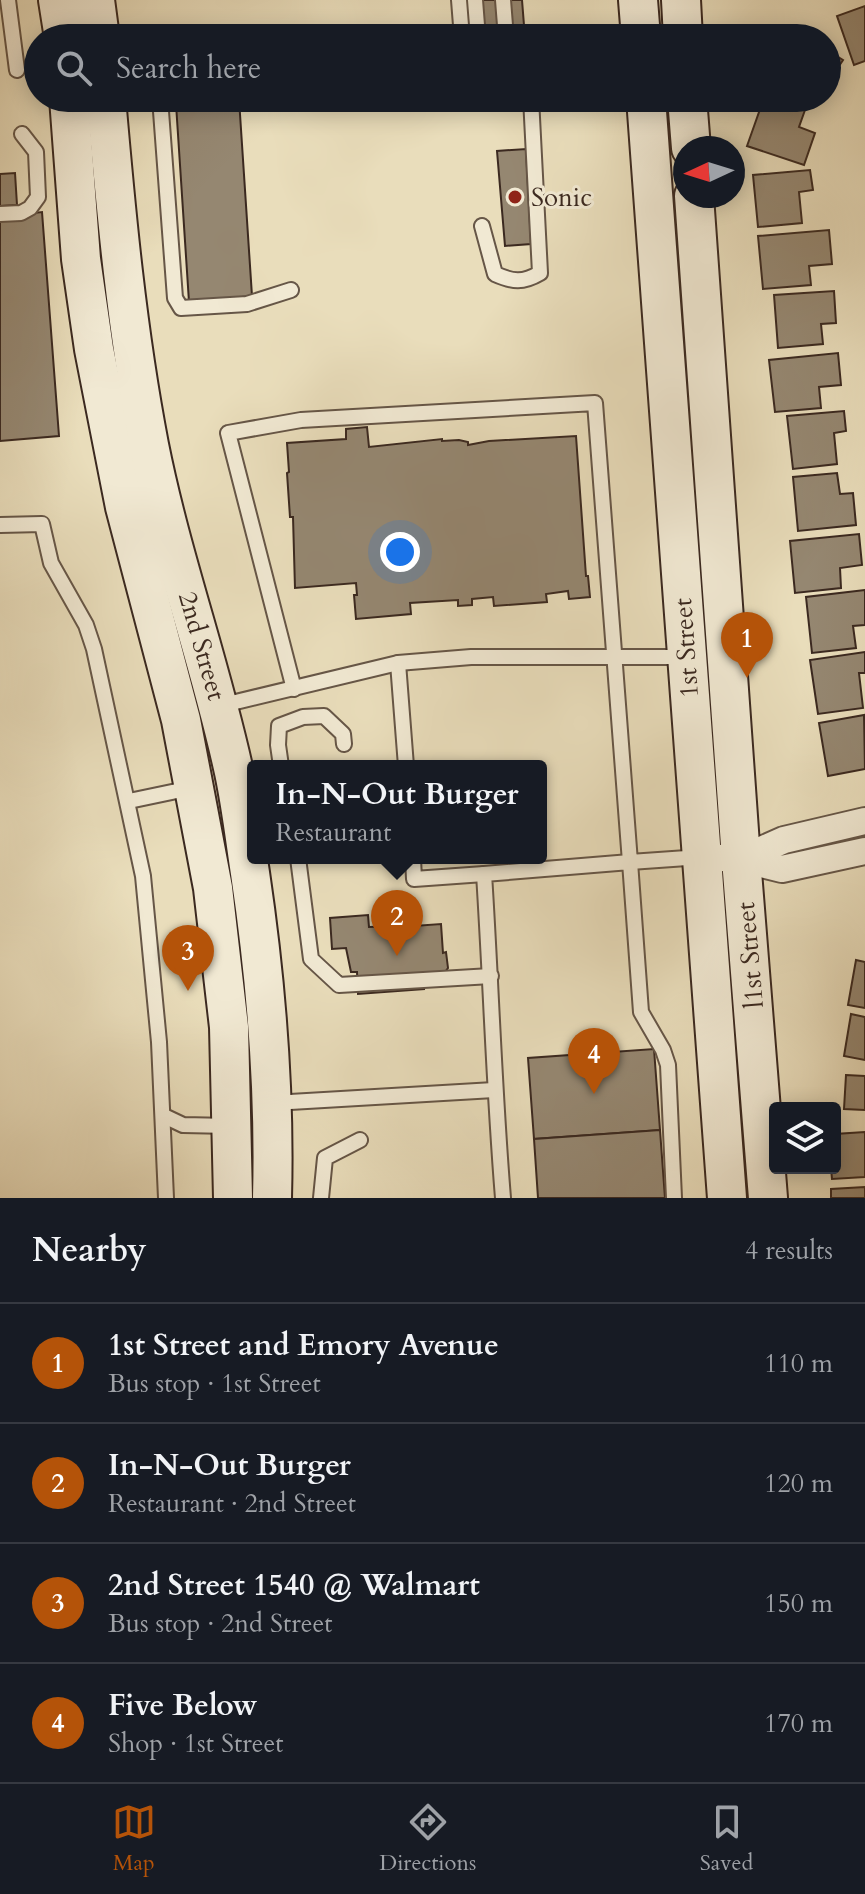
<!DOCTYPE html>
<html lang="en">
<head>
<meta charset="utf-8">
<style>
  :root { --surface:#171b24; --page:#20242c; --text:#f1f3f6; --muted:#9ea1a6; --line:#363941; --accent:#b45309 }
  body { margin:0; font-family:Cardo,serif; background:var(--page); color:var(--text) }
  .controls { position:absolute; right:24px; bottom:24px; display:grid; overflow:hidden; border-radius:8px; box-shadow:0 4px 20px #0003 }
  .controls button { width:72px; height:72px; display:grid; place-items:center; padding:0; border:0; border-bottom:2px solid var(--line); background:var(--surface); color:var(--text); font:40px sans-serif }
  .compass { position:absolute; left:673px; top:136px; width:72px; height:72px; border-radius:50%; background:var(--surface); box-shadow:0 4px 20px #0003; rotate:266deg }
  .you { position:absolute; left:400px; top:552px; width:28px; height:28px; margin:-20px; border:6px solid #fff; border-radius:50%; background:#1a73e8; box-shadow:0 0 0 12px #1a73e833 }
  .badge { display:grid; place-items:center; width:52px; height:52px; border-radius:50%; background:var(--accent); color:#fff; font-size:26px; font-weight:700 }
  .pin { position:absolute; translate:-50% -66px; filter:drop-shadow(0 2px 4px #0008) }
  .pin::after { content:''; position:absolute; top:42px; width:28px; height:24px; background:inherit; clip-path:polygon(0 0,100% 0,50% 100%) }
  .popup { position:absolute; left:247px; top:760px; width:300px; height:104px; box-sizing:border-box; display:grid; place-content:center; border-radius:8px; background:var(--surface); filter:drop-shadow(0 2px 6px #0005); font-size:26px; white-space:nowrap; color:var(--muted) }
  .popup b { font-size:30px; color:var(--text) }
  .popup::after { content:''; position:absolute; left:50%; top:100%; margin-left:-16px; border:16px solid transparent; border-top-color:var(--surface) }
  .list { margin:0; padding:0; list-style:none }
  h2 { display:flex; justify-content:space-between; align-items:center; height:104px; margin:0; padding:0 32px; font-size:34px }
  h2 small { font-size:26px; font-weight:400; color:var(--muted) }
  .list li { display:grid; grid-template-columns:52px 1fr auto; gap:24px; align-items:center; box-sizing:border-box; height:120px; padding:0 32px; border-top:2px solid var(--line) }
  .list b { display:block; font-size:30px; white-space:nowrap }
  .list p { margin:0; font-size:26px; white-space:nowrap; color:var(--muted) }
  .list em { font-size:26px; font-style:normal; color:var(--muted) }
  .icon { flex:none; width:44px; height:44px; fill:none; stroke:currentColor; stroke-width:2; stroke-linecap:round; stroke-linejoin:round }
  .map { position:relative; flex:none; width:865px; height:1198px; overflow:hidden }
  .search { position:absolute; background:var(--surface); box-shadow:0 4px 20px #0003; left:24px; right:24px; top:24px; height:88px; display:flex; align-items:center; gap:20px; box-sizing:border-box; padding:0 28px; border-radius:44px; color:var(--muted); font-size:30px }
  .sheet { height:584px; background:var(--surface) }
  nav { display:flex; justify-content:space-around; align-items:center; box-sizing:border-box; height:112px; border-top:2px solid var(--line); background:var(--surface); font-size:22px; color:var(--muted) }
  nav a { display:grid; justify-items:center; gap:4px }
  nav .on { color:var(--accent) }
  .map>svg:first-child { display:block }
  .building { fill:#958771; stroke:#3b2920; stroke-width:2 }
  .lines { fill:none; stroke-linecap:round; stroke-linejoin:round }
  .lane-casing { stroke:#665647; stroke-width:18 }
  .street-casing { stroke:#665647; stroke-width:30 }
  .secondary-casing { stroke:#3b2920; stroke-width:42 }
  .lane { stroke:#f1e9d3; stroke-width:14 }
  .street { stroke:#f1e9d3; stroke-width:26 }
  .secondary { stroke:#f1e9d3; stroke-width:38 }
  .poi-dot { fill:#8f2418; stroke:#f1e9d3; stroke-width:3 }
  .labels { text-anchor:middle; dominant-baseline:central; stroke-width:6; stroke-linejoin:round; paint-order:stroke }
  .poi-label { font-size:26px; fill:#3b2920; stroke:#f1e9d3; text-anchor:start }
  .street-label { font-size:26px; fill:#3b2920; stroke:#f1e9d3 }
</style>
</head>
<body>
<div class="map">
<svg width="865" height="1198" viewBox="0 0 865 1198">
  <rect width="100%" height="100%" fill="#e9ddbb"/>
  <filter id="stains"><feTurbulence type="fractalNoise" baseFrequency=".0025" numOctaves="4"/><feColorMatrix values="0 0 0 0 .2 0 0 0 0 .09 0 0 0 0 .02 0 0 0 .5 -.17"/></filter>
  <radialGradient id="worn" r=".72"><stop offset=".6" stop-color="#630" stop-opacity="0"/><stop offset="1" stop-color="#630" stop-opacity=".3"/></radialGradient>
  <g class="building">
    <polygon points="481,0 522,0 525,38 483,38"/>
    <polygon points="865,6 865,61 854,65 837,16"/>
    <polygon points="827,50 843,60 827,84"/>
    <polygon points="764,98 805,110 799,127 815,133 804,165 747,146"/>
    <polygon points="239,99 252,296 189,302 176,104"/>
    <polygon points="526,149 531,244 505,246 497,151"/>
    <polygon points="810,170 813,190 799,192 802,223 758,227 753,175"/>
    <polygon points="15,173 17,205 0,206 0,174"/>
    <polygon points="42,212 59,436 0,441 0,217"/>
    <polygon points="829,230 832,264 809,266 811,285 763,289 758,236"/>
    <polygon points="834,291 836,323 821,324 823,344 778,348 774,295"/>
    <polygon points="838,353 841,385 819,387 821,408 775,412 769,360"/>
    <polygon points="844,411 846,431 834,433 837,464 793,469 787,416"/>
    <polygon points="367,427 369,447 442,439 442,441 459,440 468,442 468,445 489,441 576,436 586,576 588,576 590,597 569,599 568,591 546,594 547,602 494,606 493,597 472,599 472,605 458,606 458,600 410,603 411,614 356,619 354,595 357,595 356,583 295,588 293,517 290,517 287,473 289,472 287,443 346,439 346,429"/>
    <polygon points="837,473 840,494 853,493 856,525 798,531 793,477"/>
    <polygon points="859,534 862,565 840,568 841,588 795,593 790,541"/>
    <polygon points="865,590 865,625 853,626 856,648 812,653 806,597"/>
    <polygon points="865,652 865,673 859,673 863,708 818,714 810,660"/>
    <polygon points="864,715 865,769 828,776 819,723"/>
    <polygon points="368,915 369,927 396,926 396,924 413,922 414,926 441,924 443,953 446,952 448,968 445,972 422,973 424,989 358,994 357,972 351,972 346,948 332,949 330,918"/>
    <polygon points="856,960 865,962 865,1008 848,1005"/>
    <polygon points="851,1014 865,1017 865,1060 844,1056"/>
    <polygon points="654,1049 660,1130 534,1139 528,1058"/>
    <polygon points="846,1075 865,1076 865,1110 844,1109"/>
    <polygon points="660,1130 665,1198 538,1198 534,1139"/>
    <polygon points="865,1132 865,1177 832,1179 831,1168 835,1168 835,1134"/>
    <polygon points="865,1187 865,1198 831,1198 831,1189"/>
  </g>
  <g class="lines">
    <defs>
      <g id="lane">
        <polyline points="8,0 17,70"/>
        <polyline points="459,0 462,38"/>
        <polyline points="475,0 478,38"/>
        <polyline points="503,0 506,38"/>
        <polyline points="160,98 175,298 181,308 247,304 291,290"/>
        <polyline points="0,214 21,213 30,208 38,197 36,152 22,134"/>
        <path d="M482,226L495,274C513,282 523,283 540,273L531,98"/>
        <polyline points="0,525 42,524 51,563 86,625 94,649 143,876 159,1042 166,1198"/>
        <polyline points="398,663 406,766"/>
        <polyline points="294,689 228,433 301,420 595,403 630,862 701,857"/>
        <polyline points="219,706 398,663 471,657 685,657"/>
        <polyline points="281,766 278,745 279,726 303,717 324,716 343,734 344,744"/>
        <polyline points="129,801 191,788"/>
        <polyline points="298,858 311,959 339,985 491,976"/>
        <polyline points="413,858 414,879 484,874"/>
        <polyline points="273,1103 494,1090"/>
        <polyline points="164,1116 183,1125 230,1126"/>
        <polyline points="321,1198 325,1158 360,1140"/>
        <path d="M503,1198C494,1090 491,982 484,874L630,862L641,1012L663,1050L668,1065L674,1198"/>
      </g>
      <g id="street">
        <polyline points="702,857 741,859 782,869 865,851"/>
        <polyline points="741,859 784,840 865,821"/>
      </g>
      <g id="secondary">
        <polyline points="58,0 64,38"/>
        <polyline points="95,0 100,38"/>
        <polyline points="638,0 641,38"/>
        <polyline points="681,0 683,38"/>
        <polyline points="69,98 81,259 94,349 125,507 181,720 213,888 229,1027 233,1198"/>
        <path d="M106,98C116,214 127,331 149,445C171,556 210,662 234,772C241,805 245,840 250,873C266,981 275,1089 272,1198"/>
        <polyline points="646,98 727,1198"/>
        <polyline points="687,98 691,148"/>
        <polyline points="694,196 741,859 768,1198"/>
      </g>
    </defs>
    <use href="#lane" class="lane-casing"/>
    <use href="#street" class="street-casing"/>
    <use href="#secondary" class="secondary-casing"/>
    <use href="#lane" class="lane"/>
    <use href="#street" class="street"/>
    <use href="#secondary" class="secondary"/>
  </g>
  <circle class="poi-dot" cx="515" cy="197" r="8"/>
  <g class="labels">
    <g class="poi-label">
      <text x="531" y="197">Sonic</text>
    </g>
    <g class="street-label">
      <text transform="translate(202 646) rotate(74)">2nd Street</text>
      <text transform="translate(686 648) rotate(-94)">1st Street</text>
      <text transform="translate(750 955) rotate(-95)">l1st Street</text>
    </g>
  </g>
  <rect width="100%" height="100%" filter="url(#stains)"/>
  <rect width="100%" height="100%" fill="url(#worn)"/>
</svg>
<div class="controls">
<button><svg class="icon" aria-label="layers" viewBox="0 0 24 24"><path d="M12 4l9 5-9 5-9-5zM3 14l9 5 9-5"/></svg></button>
</div>
<svg class="compass" viewBox="-18 -18 36 36"><path d="M0-13l5 13h-10z" fill="#e53935"/><path d="M0 13l5-13h-10z" fill="#9ea1a6"/></svg>
<div class="you"></div>
<div class="pin badge" style="left:747px;top:678px">1</div>
<div class="pin badge" style="left:397px;top:956px">2</div>
<div class="popup"><b>In-N-Out Burger</b>Restaurant</div>
<div class="pin badge" style="left:188px;top:991px">3</div>
<div class="pin badge" style="left:594px;top:1094px">4</div>
<div class="search"><svg class="icon" aria-label="search" viewBox="0 0 24 24"><circle cx="10" cy="10" r="6"/><path d="M15 15l6 6"/></svg>Search here</div>
</div>
<section class="sheet">
<h2>Nearby<small>4 results</small></h2>
<ul class="list">
<li><span class="badge">1</span><div><b>1st Street and Emory Avenue</b><p>Bus stop · 1st Street</p></div><em>110 m</em></li>
<li><span class="badge">2</span><div><b>In-N-Out Burger</b><p>Restaurant · 2nd Street</p></div><em>120 m</em></li>
<li><span class="badge">3</span><div><b>2nd Street 1540 @ Walmart</b><p>Bus stop · 2nd Street</p></div><em>150 m</em></li>
<li><span class="badge">4</span><div><b>Five Below</b><p>Shop · 1st Street</p></div><em>170 m</em></li>
</ul>
</section>
<nav>
<a class="on"><svg class="icon" aria-label="map" viewBox="0 0 24 24"><path d="M3 6l6-2 6 2 6-2v14l-6 2-6-2-6 2zM9 4v14M15 6v14"/></svg>Map</a>
<a><svg class="icon" aria-label="directions" viewBox="0 0 24 24"><path d="M12 3l9 9-9 9-9-9zM9 14v-3h6M13 9l2 2-2 2"/></svg>Directions</a>
<a><svg class="icon" aria-label="saved" viewBox="0 0 24 24"><path d="M7 4h10v16l-5-4-5 4z"/></svg>Saved</a>
</nav>
</body>
</html>
